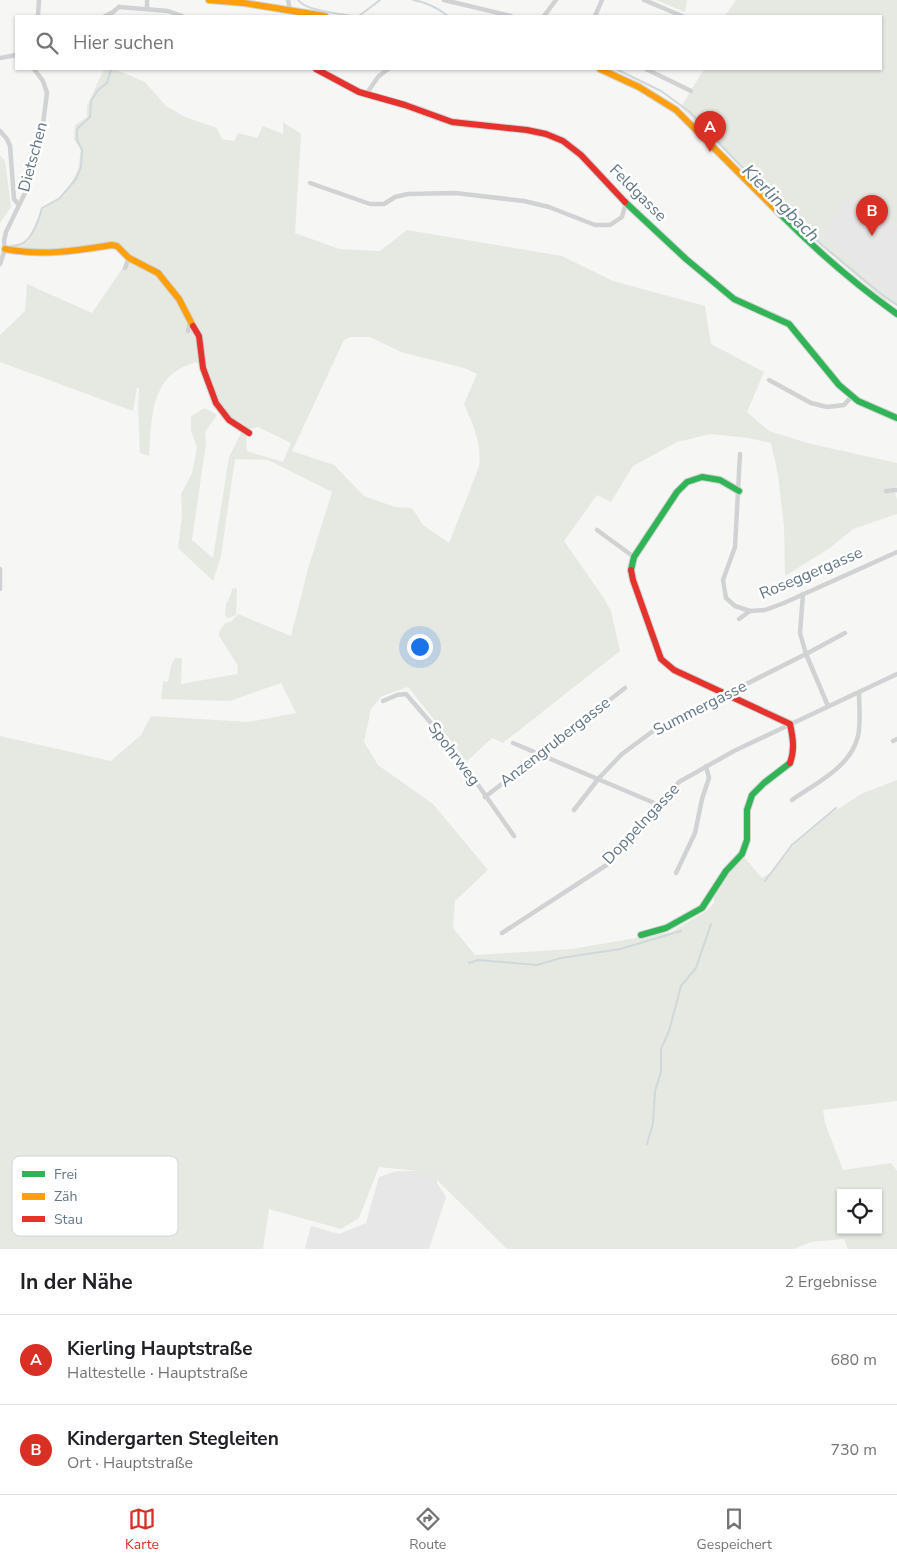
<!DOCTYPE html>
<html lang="de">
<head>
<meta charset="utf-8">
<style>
  :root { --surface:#fff; --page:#f2f2f2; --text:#202124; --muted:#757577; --line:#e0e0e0; --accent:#d93025 }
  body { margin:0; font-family:"Nunito Sans",sans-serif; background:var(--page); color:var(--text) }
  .controls { position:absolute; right:15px; bottom:15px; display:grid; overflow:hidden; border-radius:0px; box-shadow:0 1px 4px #0004 }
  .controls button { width:45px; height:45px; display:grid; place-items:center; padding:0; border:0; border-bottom:1px solid var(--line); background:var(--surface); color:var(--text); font:25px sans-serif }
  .you { position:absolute; left:419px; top:646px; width:18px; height:18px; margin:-12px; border:4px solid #fff; border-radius:50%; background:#1a73e8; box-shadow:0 0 0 8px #1a73e833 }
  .badge { display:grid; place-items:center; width:32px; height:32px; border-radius:50%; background:var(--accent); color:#fff; font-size:16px; font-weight:700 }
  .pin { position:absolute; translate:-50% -41px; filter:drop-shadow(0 1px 2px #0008) }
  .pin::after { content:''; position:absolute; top:26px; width:18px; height:15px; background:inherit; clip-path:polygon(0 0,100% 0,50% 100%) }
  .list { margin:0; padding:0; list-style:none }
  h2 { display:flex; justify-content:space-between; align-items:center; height:65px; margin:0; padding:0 20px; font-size:21px }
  h2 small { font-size:16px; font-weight:400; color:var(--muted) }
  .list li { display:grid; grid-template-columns:32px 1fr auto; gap:15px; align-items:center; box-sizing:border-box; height:90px; padding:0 20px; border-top:1px solid var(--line) }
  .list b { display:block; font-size:19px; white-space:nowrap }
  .list p { margin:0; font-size:16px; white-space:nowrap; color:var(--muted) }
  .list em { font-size:16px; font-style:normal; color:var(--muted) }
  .icon { flex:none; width:28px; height:28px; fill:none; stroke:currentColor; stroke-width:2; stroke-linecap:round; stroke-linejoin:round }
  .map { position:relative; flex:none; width:897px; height:1249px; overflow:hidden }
  .search { position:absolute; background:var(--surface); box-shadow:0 1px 4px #0004; left:15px; right:15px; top:15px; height:55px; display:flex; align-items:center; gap:12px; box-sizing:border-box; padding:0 18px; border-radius:0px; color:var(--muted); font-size:19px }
  .sheet { height:245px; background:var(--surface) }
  nav { display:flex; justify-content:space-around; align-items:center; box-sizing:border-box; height:70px; border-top:1px solid var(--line); background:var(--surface); font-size:14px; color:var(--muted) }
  nav a { display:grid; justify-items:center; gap:2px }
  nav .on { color:var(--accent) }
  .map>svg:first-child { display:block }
  .built { fill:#e6e7e6 }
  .green { fill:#e6e9e2; fill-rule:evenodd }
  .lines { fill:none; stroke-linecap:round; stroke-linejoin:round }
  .stream { stroke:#d0d8db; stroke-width:2 }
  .fast-casing { stroke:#d1d3d4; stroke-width:8 }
  .slow-casing { stroke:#d1d3d4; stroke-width:8 }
  .jam-casing { stroke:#d1d3d4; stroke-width:8 }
  .street { stroke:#d1d2d3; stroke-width:4.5 }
  .fast { stroke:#30b455; stroke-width:6 }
  .slow { stroke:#ff9f0a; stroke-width:6 }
  .jam { stroke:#e5322d; stroke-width:6 }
  .labels { text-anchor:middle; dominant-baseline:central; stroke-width:5; stroke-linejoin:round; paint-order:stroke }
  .street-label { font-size:16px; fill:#637786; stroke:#fff }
  .water-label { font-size:18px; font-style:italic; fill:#5f7a83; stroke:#fff }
  .key { fill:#fff; stroke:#d0d6db; stroke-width:1 }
  .key-label { font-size:14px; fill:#637786 }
</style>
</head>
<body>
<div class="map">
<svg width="897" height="1249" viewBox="0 0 897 1249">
  <rect width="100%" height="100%" fill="#f6f6f4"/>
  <g class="built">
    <polygon points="848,196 897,226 897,299 886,293 821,235"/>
    <polygon points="397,1171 418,1171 437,1180 437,1183 446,1197 429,1249 305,1249 311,1226 339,1234 366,1223 379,1177"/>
  </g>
  <g class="green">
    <polygon points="656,0 687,0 685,12"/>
    <polygon points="736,0 897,0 897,226 848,196 821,235 886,293 897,299 897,306 883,299 805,232 681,107 704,69 881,69 881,16 725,16"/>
    <path d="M104,69H114L145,82L166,106L185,117L217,128L222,139L234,141L238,133L257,138L263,126L283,134V122L301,134L295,233L339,249L380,251L407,230L562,256L613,281L705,306L711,344L764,372L747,412L769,431L811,444L897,463V485L895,493L897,499V514L853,529L830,548L785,576L784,526L778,475L771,443L748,438L710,434L677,442L633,466L611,502L597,495L564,541L603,597L611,611L620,651L503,743L492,738L466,762L448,737L408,687L382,696L371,709L364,742L378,765L433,804L488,870L455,901L453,928L475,955L572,949L671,932L705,912L714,903V892L727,873L744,857L762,878L773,871L794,845L829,815L861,794L897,780V1101L823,1110L825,1123L843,1170L891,1163L897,1171V1249H848L844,1239L811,1242L794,1249H507L437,1180L418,1171L379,1167L359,1218L341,1229L269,1209L263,1249H0V736L111,761L141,735L151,716L248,722L296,713L281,683L230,701L161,699L163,681L168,682L171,666L175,658H182L181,684L237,674L238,666L218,634L225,623L231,622L238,614L291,636L308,569L332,492L268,460L235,459L221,556L213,581L178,548L182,516L181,494L192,473L197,447L191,431V416L205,408L217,415L205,432L206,443L192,540L213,558L229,457L242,431L246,433L247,451L283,462L291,443L258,427L247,430C238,423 228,416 221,406C211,392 208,375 196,362C190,365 183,366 178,370C150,386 151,428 149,456L140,453L138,409L139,388H137L133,411L0,362V335L25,311L27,284L92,313L128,260L111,242C79,252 47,252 14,250L9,245L28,242L44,207L64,196L78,170L81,149L74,140L75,125L87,117V106ZM350,337H370L401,352L464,368L477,374L464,404C473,425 482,443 479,467L449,543L423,525L412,508L395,507L364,496L334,465L292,451L344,340ZM841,1193H878V1230H841Z"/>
    <polygon points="0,155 5,161 11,207 0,223"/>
    <polygon points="237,588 236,615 228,618 225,616 226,604 231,594 232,589"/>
  </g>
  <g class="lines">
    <g class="stream">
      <path d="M298,0C306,11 337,13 351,16"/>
      <path d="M413,0C426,2 439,9 448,16"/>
      <polyline points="359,16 380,0"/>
      <polyline points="616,69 661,91 690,112 740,165 822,245 881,294 897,305"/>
      <path d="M10,247C16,246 21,245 26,241C33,235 40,217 42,208L60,198L76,179L81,167L82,150L77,140V129L90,117L91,101L98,90L107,83L111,69"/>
      <polyline points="765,881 792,845 836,808"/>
      <polyline points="469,963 478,960 537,965 561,958 620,949 681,931"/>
      <polyline points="647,1144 653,1123 655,1091 661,1072 661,1049 669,1031 681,986 696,968 711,924"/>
    </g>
    <defs>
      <g id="fast">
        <polyline points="625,202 686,259 734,299 789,324 839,385 858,401 897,418"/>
        <path d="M779,213C815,249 855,284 897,314"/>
        <polyline points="631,570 634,557 677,492 687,482 702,477 720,480 739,491"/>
        <polyline points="641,935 666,928 702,908 726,871 742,854 747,840 747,810 752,795 764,783 790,763"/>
      </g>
      <g id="slow">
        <polyline points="209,0 244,3 325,16"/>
        <polyline points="600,69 639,87 676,110 779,213"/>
        <path d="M5,249C41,256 76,251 112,245L117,246L129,258L158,273L179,299L193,326"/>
      </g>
      <g id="jam">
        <polyline points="316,69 359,92 405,105 452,122 527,130 546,134 563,141 581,155 625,202"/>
        <polyline points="193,326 199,336 203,368 216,403 229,420 249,433"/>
        <path d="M631,570L633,580L661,659L674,670L790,724C793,738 795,750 790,763"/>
      </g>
    </defs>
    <use href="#fast" class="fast-casing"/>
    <use href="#slow" class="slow-casing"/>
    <use href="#jam" class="jam-casing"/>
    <g class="street">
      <polyline points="147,0 147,8"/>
      <polyline points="288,0 290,10"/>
      <polyline points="444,0 511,16"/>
      <polyline points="644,0 682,16"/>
      <polyline points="119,7 168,11 182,16"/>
      <polyline points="38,16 39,0"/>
      <polyline points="105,16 113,12 119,7"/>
      <polyline points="544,16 556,0"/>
      <polyline points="595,16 602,0"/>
      <polyline points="0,58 16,55"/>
      <polyline points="646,69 691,91"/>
      <polyline points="367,93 378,77 388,69"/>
      <polyline points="0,131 7,139 10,146 14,199 19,205"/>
      <polyline points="310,183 370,204 384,204 395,197 408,194 455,193 524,201 549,207 595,225 610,225 622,217 626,203"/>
      <polyline points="0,264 5,249 4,241 6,232 25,193 41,139 47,93 43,81 34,69"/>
      <polyline points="125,268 129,258"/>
      <polyline points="188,331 190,322"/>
      <polyline points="769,380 811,403 827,407 844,405 852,396"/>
      <polyline points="740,454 735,547 723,580 726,598 735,606 750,611 765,610 784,603 897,552"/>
      <polyline points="886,491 897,490"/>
      <polyline points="597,530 634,557"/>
      <polyline points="0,569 0,589"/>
      <polyline points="803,594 800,633 806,654 828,706"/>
      <polyline points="739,619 750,611"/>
      <polyline points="383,701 397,695 406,694 450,745 514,836"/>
      <polyline points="893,741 897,739"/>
      <polyline points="513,743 659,805"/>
      <polyline points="485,797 625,688"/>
      <path d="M792,800C816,783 851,767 858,736C861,723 859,707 859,693"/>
      <polyline points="574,810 599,778 622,754 653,731 806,654 845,633"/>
      <polyline points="676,873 695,833 702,799 709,778 706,766"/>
      <polyline points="502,933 608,864 679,782 734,751 897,674"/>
    </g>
    <use href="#fast" class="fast"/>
    <use href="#slow" class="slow"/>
    <use href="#jam" class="jam"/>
  </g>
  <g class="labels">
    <g class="street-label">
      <text transform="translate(33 157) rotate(-75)">Dietschen</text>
      <text transform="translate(638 193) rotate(45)">Feldgasse</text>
      <text transform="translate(811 573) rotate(-23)">Roseggergasse</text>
      <text transform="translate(700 708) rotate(-27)">Summergasse</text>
      <text transform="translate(555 742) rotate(-38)">Anzengrubergasse</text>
      <text transform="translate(454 754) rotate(53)">Spohrweg</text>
      <text transform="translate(641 824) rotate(-47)">Doppelngasse</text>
    </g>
    <g class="water-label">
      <text transform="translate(781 203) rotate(45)">Kierlingbach</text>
    </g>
  </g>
  <rect x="12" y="1156" width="166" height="80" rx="8" class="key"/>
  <rect x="22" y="1171" width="23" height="6" fill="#30b455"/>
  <rect x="22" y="1193" width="23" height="7" fill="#ff9f0a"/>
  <rect x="22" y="1216" width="23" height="6" fill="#e5322d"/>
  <g class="key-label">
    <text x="54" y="1179">Frei</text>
    <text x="54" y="1201">Zäh</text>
    <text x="54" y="1224">Stau</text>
  </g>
</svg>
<div class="controls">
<button><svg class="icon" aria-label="locate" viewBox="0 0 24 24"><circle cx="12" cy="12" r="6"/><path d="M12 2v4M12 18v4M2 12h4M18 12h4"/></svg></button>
</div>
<div class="you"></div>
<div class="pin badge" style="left:710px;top:152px">A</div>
<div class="pin badge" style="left:872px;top:236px">B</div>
<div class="search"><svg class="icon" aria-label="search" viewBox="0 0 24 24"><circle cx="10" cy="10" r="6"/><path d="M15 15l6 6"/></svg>Hier suchen</div>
</div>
<section class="sheet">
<h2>In der Nähe<small>2 Ergebnisse</small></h2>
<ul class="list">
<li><span class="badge">A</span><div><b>Kierling Hauptstraße</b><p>Haltestelle · Hauptstraße</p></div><em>680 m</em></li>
<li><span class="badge">B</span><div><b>Kindergarten Stegleiten</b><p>Ort · Hauptstraße</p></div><em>730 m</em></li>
</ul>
</section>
<nav>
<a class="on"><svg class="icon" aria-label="map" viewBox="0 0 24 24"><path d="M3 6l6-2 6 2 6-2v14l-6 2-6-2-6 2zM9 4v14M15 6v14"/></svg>Karte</a>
<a><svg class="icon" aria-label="directions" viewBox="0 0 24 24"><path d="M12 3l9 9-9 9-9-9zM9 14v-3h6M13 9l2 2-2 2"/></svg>Route</a>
<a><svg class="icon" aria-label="saved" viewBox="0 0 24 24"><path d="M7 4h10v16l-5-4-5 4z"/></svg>Gespeichert</a>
</nav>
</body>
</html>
